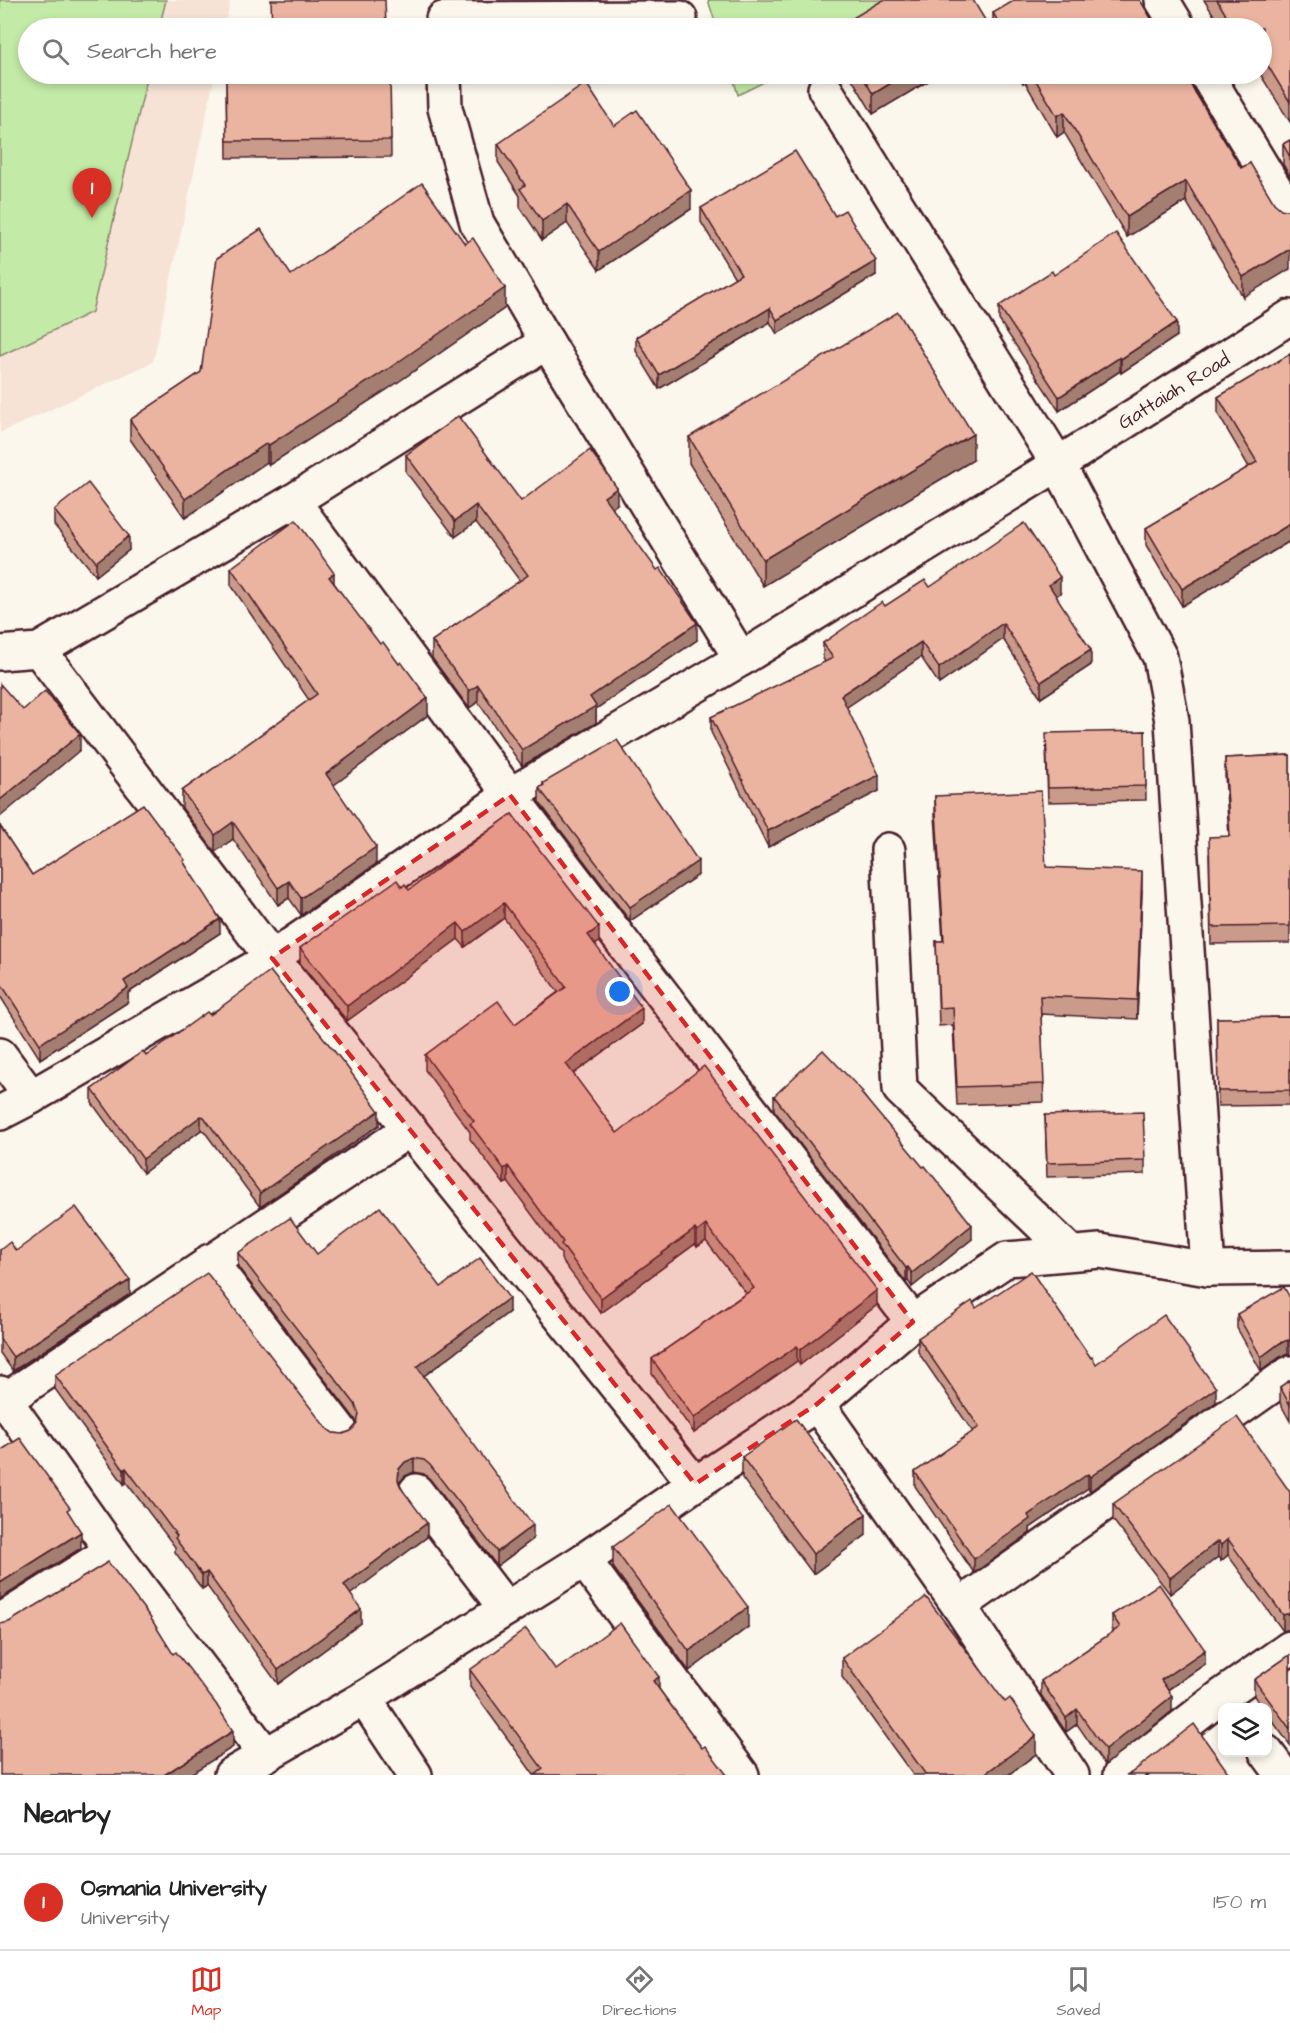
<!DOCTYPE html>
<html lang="en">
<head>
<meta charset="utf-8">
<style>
  :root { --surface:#fff; --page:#f2f2f2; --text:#222; --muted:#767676; --line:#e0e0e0; --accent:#d93025 }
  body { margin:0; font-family:"Architects Daughter",sans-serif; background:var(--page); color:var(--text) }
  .controls { position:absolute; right:18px; bottom:18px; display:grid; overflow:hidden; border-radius:12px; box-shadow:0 3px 9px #0003 }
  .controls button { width:54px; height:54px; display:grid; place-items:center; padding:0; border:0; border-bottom:2px solid var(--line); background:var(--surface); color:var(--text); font:30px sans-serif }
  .you { position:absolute; left:620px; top:992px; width:21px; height:21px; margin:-15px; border:4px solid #fff; border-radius:50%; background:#1a73e8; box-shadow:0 0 0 9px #1a73e833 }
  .badge { display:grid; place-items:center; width:39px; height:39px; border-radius:50%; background:var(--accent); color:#fff; font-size:20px; font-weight:700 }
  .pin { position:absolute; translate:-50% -50px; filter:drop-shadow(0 2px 3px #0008) }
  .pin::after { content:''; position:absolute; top:32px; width:21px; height:18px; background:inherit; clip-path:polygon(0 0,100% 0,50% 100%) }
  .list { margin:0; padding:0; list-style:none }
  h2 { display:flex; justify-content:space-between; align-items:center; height:78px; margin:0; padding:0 24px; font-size:26px }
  h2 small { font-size:20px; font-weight:400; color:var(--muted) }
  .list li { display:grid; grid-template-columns:39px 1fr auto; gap:18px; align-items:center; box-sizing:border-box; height:96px; padding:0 24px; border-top:2px solid var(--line) }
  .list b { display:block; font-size:22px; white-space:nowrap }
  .list p { margin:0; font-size:20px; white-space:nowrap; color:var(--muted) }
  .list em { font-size:20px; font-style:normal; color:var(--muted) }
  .icon { flex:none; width:33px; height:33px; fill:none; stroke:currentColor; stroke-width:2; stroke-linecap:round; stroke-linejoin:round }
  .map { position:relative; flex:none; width:1290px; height:1775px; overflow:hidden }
  .search { position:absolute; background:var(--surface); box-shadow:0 3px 9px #0003; left:18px; right:18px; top:18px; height:66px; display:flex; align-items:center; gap:15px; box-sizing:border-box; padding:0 21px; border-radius:33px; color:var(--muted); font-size:22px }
  .sheet { height:174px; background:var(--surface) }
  nav { display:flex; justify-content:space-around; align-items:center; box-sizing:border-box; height:84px; border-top:2px solid var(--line); background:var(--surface); font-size:16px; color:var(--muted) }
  nav a { display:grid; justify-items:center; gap:3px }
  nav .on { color:var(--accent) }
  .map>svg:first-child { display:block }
  .built { fill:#f6e3d6 }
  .green { fill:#c3eba7; stroke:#868569; stroke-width:1.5 }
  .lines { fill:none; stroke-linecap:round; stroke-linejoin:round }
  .street-casing { stroke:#4a1f2b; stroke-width:38 }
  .street { stroke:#fbf7ec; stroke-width:33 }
  .wall { fill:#ca9b8a; stroke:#4a1f2b; stroke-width:1.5 }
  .shaded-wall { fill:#a47e71; stroke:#4a1f2b; stroke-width:1.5 }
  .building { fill:#ebb4a1; stroke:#4a1f2b; stroke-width:1.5 }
  .marked { fill:#d62828; fill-opacity:0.2; stroke:#d62828; stroke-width:4.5; stroke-dasharray:12 8; stroke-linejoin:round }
  .labels { text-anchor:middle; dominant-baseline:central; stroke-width:6; stroke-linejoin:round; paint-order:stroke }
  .street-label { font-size:20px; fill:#4a1f2b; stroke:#fbf7ec }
</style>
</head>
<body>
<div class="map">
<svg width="1290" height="1775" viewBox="0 0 1290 1775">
  <rect width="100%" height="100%" fill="#fbf7ec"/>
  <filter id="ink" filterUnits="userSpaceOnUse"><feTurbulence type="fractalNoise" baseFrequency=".0167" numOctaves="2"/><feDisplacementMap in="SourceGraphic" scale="12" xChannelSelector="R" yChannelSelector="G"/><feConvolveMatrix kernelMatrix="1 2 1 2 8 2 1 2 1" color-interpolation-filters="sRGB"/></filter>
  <g filter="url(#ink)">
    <polygon class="built" points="0,0 231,0 224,28 28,28 28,74 215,74 153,362 0,433"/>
    <g class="green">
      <polygon points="0,0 166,0 159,28 28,28 28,74 148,74 92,312 0,356"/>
      <polygon points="708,0 926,0 869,28 717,28"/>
      <polygon points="732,74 780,74 738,95"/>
    </g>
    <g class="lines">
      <defs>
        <g id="street">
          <polyline points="1162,0 1179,28"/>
          <polyline points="443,19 680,18"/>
          <polyline points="444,74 445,108 477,223 547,342 741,659"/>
          <polyline points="1206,74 1290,213"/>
          <polyline points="825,89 1058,464 1160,657 1172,721 1208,1269"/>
          <polyline points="293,501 510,795 913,1322"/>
          <polyline points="39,650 272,958 695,1484"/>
          <polyline points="0,653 39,650 293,501 547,342"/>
          <polyline points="888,850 900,1089 1070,1252"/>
          <polyline points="0,1055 31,1097 272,958 510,795 741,659 1058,464 1290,317"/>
          <polyline points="0,1113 31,1097"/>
          <polyline points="210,1261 340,1430"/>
          <polyline points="0,1393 112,1551 265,1754"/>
          <polyline points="5,1400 410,1129"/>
          <polyline points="817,1404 959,1606 1072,1775"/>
          <polyline points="416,1491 506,1609"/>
          <polyline points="584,1560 742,1775"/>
          <polyline points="959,1606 1290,1373"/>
          <polyline points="0,1621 112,1551"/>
          <polyline points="364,1698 415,1775"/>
          <polyline points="1266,1752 1283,1775"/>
          <polyline points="231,1775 364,1698 584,1560 695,1484 817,1404 913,1322 1007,1259 1100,1251 1208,1269 1290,1268"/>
          <polyline points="1120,1775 1223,1695 1290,1648"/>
        </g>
      </defs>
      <use href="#street" class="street-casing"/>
      <use href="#street" class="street"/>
    </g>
    <g class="wall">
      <polygon points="1204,0 1290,0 1290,122 1260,74 1262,74 1262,28 1222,28"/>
      <polygon points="993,13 1157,28 993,28"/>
      <polygon points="226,74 390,74 391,157 227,158"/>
      <polygon points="849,74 940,74 873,114"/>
      <polygon points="1017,74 1184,74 1241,168 1250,163 1243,297 1186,201 1127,237 1064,132 1057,137 1025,82 1023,83"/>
      <polygon points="614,126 691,209 599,270 567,223 542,240 520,207 520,196 498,162 498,144"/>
      <polygon points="1290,140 1290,177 1283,164 1283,144"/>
      <polygon points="701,208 835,216 876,275 777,334 770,322 659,389 636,351 636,337 735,278 701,222"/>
      <polygon points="291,275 505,308 388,389 269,465 267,462 185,518 130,439 130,420 201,372"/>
      <polygon points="1054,275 1177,336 1121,373 1120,371 1059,411 999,320 999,306"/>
      <polygon points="1290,354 1290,541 1182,606 1146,545 1146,528 1249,467 1218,414 1218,397"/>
      <polygon points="689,437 973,460 763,586 689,463"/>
      <polygon points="406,455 521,501 617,504 612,508 697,640 596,709 596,723 522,766 478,702 469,708 432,658 432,641 520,581 476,522 455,537 406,472"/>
      <polygon points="54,510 129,550 96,576 54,525"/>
      <polygon points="231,568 334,583 428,715 333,785 376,864 301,915 289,898 278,905 233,839 215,852 182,808 182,791 309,700 231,585"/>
      <polygon points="930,587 1060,593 1056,596 1091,665 1041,698 1003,639 939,684 921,657 846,707 879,791 768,847 711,732 711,717 825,662 823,658 823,643 885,606"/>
      <polygon points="1145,731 1146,800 1048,802 1046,747"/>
      <polygon points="1290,755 1290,943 1211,944 1209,854 1229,836 1225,776 1225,758"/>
      <polygon points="543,783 698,875 630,921 539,802 539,788 543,785"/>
      <polygon points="935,796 1046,867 1142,890 1137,1019 1041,1014 1044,1102 957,1105 953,1025 939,1026 936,941 943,941 935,815"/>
      <polygon points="512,814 599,942 595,945 642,1024 573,1074 617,1133 877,1305 800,1365 797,1361 694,1433 652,1374 652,1359 746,1293 706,1241 697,1247 695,1244 601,1313 561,1259 561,1254 508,1182 504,1184 470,1139 470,1132 425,1070 425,1055 515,1024 558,992 504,918 465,947 458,939 347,1021 300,963 300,948 402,887 409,890"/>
      <polygon points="0,826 32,875 185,864 220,933 128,993 128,1002 40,1059 0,996"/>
      <polygon points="210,1015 379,1125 260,1207 204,1131 201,1130 143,1173 92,1103 92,1089 146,1056"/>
      <polygon points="1290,1017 1290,1105 1218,1106 1217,1018"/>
      <polygon points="863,1095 972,1239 912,1287 908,1281 906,1282 774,1110 774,1096"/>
      <polygon points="1045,1115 1145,1160 1145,1174 1047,1177"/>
      <polygon points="0,1250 130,1294 13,1371 0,1353"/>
      <polygon points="238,1253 317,1254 441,1287 509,1312 424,1376 533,1539 497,1566 430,1479 424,1474 414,1472 405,1476 399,1483 427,1537 350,1594 361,1623 278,1684 207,1586 202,1589 175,1552 175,1547 126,1482 124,1484 55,1389 55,1375 326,1428 333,1433 343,1434 351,1431 357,1424 355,1419 238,1267"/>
      <polygon points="1290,1298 1290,1355 1288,1354 1280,1357 1261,1371 1237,1328 1237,1314"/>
      <polygon points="976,1308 1091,1358 1096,1364 1216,1402 1090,1491 1088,1488 1030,1528 1030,1533 974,1573 915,1486 915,1472 973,1432 918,1352 918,1338"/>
      <polygon points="1290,1380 1290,1421 1280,1403 1280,1387"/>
      <polygon points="742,1457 866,1535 813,1574 742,1478"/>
      <polygon points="1290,1492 1290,1630 1283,1631 1228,1555 1221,1561 1218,1557 1170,1594 1113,1520 1113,1504"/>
      <polygon points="613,1547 748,1627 689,1671 613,1567"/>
      <polygon points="1112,1615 1205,1664 1168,1690 1172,1711 1105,1765 1077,1724 1066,1732 1041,1695 1041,1681 1114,1631 1112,1629"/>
      <polygon points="1290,1655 1290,1745 1268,1715 1268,1707 1262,1707 1254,1696 1254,1680"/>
      <polygon points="842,1658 1036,1754 1008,1775 913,1775 842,1677"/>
      <polygon points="470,1670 556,1670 659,1689 702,1748 727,1775 534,1775 470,1687"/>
    </g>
    <g class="shaded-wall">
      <polygon points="1239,21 1239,28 1232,28 1232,25"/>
      <polygon points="906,74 940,74 873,114 873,94"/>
      <polygon points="1023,74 1025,74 1025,82 1023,83"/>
      <polygon points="1064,112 1064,132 1057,137 1057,116"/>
      <polygon points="1186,181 1186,201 1127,237 1127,217"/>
      <polygon points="691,190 691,209 599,270 599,252"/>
      <polygon points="567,204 567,223 542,240 542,221"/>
      <polygon points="1290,249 1290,269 1243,297 1243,277"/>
      <polygon points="876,261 876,275 777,334 777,320"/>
      <polygon points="505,288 505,308 388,389 269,465 269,445"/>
      <polygon points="770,308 770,322 659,389 659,375"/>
      <polygon points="1177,322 1177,336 1121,373 1121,359"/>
      <polygon points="1120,357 1120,371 1059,411 1059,397"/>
      <polygon points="973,434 973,460 763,586 763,560"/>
      <polygon points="267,443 267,462 185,518 185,499"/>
      <polygon points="617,488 617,504 604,514 604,497"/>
      <polygon points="476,505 476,522 455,537 455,521"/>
      <polygon points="1290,524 1290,541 1182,606 1182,589"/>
      <polygon points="129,536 129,550 96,576 96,562"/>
      <polygon points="334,573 334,590 329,577"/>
      <polygon points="1060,577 1060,593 1049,601 1049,585"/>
      <polygon points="697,623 697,640 596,709 596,723 522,766 522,750 590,697"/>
      <polygon points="1003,623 1003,639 939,684 939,668"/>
      <polygon points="921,642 921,657 841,711 841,695"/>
      <polygon points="1091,650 1091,665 1041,698 1041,682"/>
      <polygon points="478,685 478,702 469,708 469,691"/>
      <polygon points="428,698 428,715 326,791 326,774"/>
      <polygon points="80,734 80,750 0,817 0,800"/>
      <polygon points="879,775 879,791 768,847 768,831"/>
      <polygon points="233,822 233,839 215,852 215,835"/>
      <polygon points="376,847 376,864 301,915 301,898"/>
      <polygon points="698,861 698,875 630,921 630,907"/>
      <polygon points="1142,871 1142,890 1137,1019 1137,1000"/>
      <polygon points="289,881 289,898 278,905 278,888"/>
      <polygon points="504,903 504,918 465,947 465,932"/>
      <polygon points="220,919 220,933 128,993 128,1002 40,1059 40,1044 124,981"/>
      <polygon points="458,923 458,939 347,1021 347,1006"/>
      <polygon points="599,927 599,942 588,950 588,935"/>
      <polygon points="642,1008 642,1024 566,1079 566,1064"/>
      <polygon points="379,1111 379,1125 260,1207 260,1193"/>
      <polygon points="201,1116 201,1130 143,1173 143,1159"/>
      <polygon points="508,1166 508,1182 504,1184 504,1169"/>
      <polygon points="706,1225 706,1241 697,1247 697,1232"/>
      <polygon points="972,1225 972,1239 912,1287 912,1273"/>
      <polygon points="695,1229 695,1244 601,1313 601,1298"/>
      <polygon points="908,1267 908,1281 906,1282 906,1268"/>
      <polygon points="130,1280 130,1294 13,1371 13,1357"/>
      <polygon points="877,1290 877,1305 800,1365 800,1350"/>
      <polygon points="509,1298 509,1312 417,1381 417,1367"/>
      <polygon points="1288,1340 1288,1354 1280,1357 1261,1371 1261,1357 1280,1343"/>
      <polygon points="797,1346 797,1361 694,1433 694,1418"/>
      <polygon points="1216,1388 1216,1402 1090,1491 1090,1477"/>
      <polygon points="414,1458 414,1472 405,1476 399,1483 398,1480 399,1469 405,1462"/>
      <polygon points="126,1468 126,1482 124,1484 124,1470"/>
      <polygon points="1088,1474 1088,1488 1030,1528 1030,1533 974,1573 974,1559 1028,1515"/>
      <polygon points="866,1514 866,1535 813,1574 813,1554"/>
      <polygon points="427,1523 427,1537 344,1599 344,1585"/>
      <polygon points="533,1525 533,1539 497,1566 497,1552"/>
      <polygon points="81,1532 81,1548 0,1599 0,1583"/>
      <polygon points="1228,1539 1228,1555 1221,1561 1221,1545"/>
      <polygon points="1218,1541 1218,1557 1170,1594 1170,1578"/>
      <polygon points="207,1572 207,1586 202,1589 202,1575"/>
      <polygon points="748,1607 748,1627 689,1671 689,1651"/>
      <polygon points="361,1609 361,1623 278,1684 278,1670"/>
      <polygon points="1289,1613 1289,1629 1283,1631 1283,1615"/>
      <polygon points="1205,1650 1205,1664 1161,1694 1161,1680"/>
      <polygon points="659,1677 659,1693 653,1681"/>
      <polygon points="1172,1696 1172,1711 1105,1765 1105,1750"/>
      <polygon points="1077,1709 1077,1724 1066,1732 1066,1718"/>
      <polygon points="233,1731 233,1747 189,1775 164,1775"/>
      <polygon points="1036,1736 1036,1754 1008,1775 983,1775"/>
    </g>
    <g class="building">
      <polygon points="271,0 385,0 386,28 272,28"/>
      <polygon points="883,0 973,0 988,25 981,28 836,28"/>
      <polygon points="1015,0 1140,0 1157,28 1002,28 993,13"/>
      <polygon points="1217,0 1290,0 1290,102 1262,56 1262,28 1244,28 1239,21 1232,25"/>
      <polygon points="226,74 390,74 391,140 227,141"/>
      <polygon points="861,74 906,74 873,94"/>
      <polygon points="1032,74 1184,74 1241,168 1250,163 1274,203 1281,209 1290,211 1290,249 1243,277 1186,181 1127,217 1064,112 1057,116"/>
      <polygon points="586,83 614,126 637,110 691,190 599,252 567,204 542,221 520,189 525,185 498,144"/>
      <polygon points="1290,140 1290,157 1283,144"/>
      <polygon points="795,151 835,216 845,210 876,261 777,320 770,308 659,375 636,337 741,274 701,208"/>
      <polygon points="422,183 465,244 473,238 505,288 388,369 269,445 267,443 185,499 130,420 201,372 217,258 261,229 291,275"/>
      <polygon points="1116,233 1177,322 1121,359 1120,357 1059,397 999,306 1052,271 1054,275"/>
      <polygon points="898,312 973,434 763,560 689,437"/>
      <polygon points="1290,354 1290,524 1182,589 1146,528 1257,462 1218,397"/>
      <polygon points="458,416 521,501 590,450 617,488 604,497 657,570 660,568 697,623 590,697 596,706 522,750 478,685 469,691 432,641 528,575 476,505 455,521 406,455"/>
      <polygon points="88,483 129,536 96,562 54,510"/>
      <polygon points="296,520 334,573 329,577 380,644 383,642 399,664 401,662 428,698 326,774 376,847 301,898 289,881 278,888 233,822 215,835 182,791 317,694 231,568"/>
      <polygon points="1024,523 1060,577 1049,585 1091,650 1041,682 1003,623 939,668 921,642 841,695 879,775 768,831 711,717 833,658 823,643 882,602 885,606 925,580 930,587"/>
      <polygon points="0,684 23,710 45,691 80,734 0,800"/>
      <polygon points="1145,731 1146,786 1048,788 1046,733"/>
      <polygon points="617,740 698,861 630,907 539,788 544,785 543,783"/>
      <polygon points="1290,755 1290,926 1211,927 1209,837 1230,836 1225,758"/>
      <polygon points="1041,791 1046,867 1142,871 1137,1000 1040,996 1044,1084 957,1087 953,1007 939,1008 936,941 944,941 935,796"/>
      <polygon points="143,804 185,860 183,861 220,919 124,981 128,988 40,1044 0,982 0,826 32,875"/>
      <polygon points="512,814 599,927 588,935 642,1008 566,1064 617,1133 704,1066 877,1290 800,1350 797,1346 694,1418 652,1359 754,1288 706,1225 697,1232 695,1229 601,1298 561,1244 563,1242 508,1166 504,1169 470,1124 474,1121 425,1055 498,1001 515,1024 566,987 504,903 465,932 458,923 347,1006 300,948 397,880 402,887 405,884 409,890"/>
      <polygon points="270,971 347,1067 379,1111 260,1193 204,1117 201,1116 143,1159 92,1089 143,1051 146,1056 207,1012 210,1015"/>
      <polygon points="1290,1017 1290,1090 1218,1091 1217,1018"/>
      <polygon points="823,1050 863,1092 861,1093 923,1167 925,1166 972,1225 912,1273 908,1267 906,1268 774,1096"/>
      <polygon points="1143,1112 1145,1160 1047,1163 1045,1115"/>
      <polygon points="76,1207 130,1280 13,1357 0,1339 0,1250 10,1242 16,1251"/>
      <polygon points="380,1207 441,1287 480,1258 509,1298 417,1367 533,1525 497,1552 430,1465 424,1460 414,1458 405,1462 399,1469 398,1480 401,1488 427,1523 344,1585 361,1609 278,1670 207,1572 202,1575 175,1538 177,1536 126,1468 124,1470 55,1375 207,1273 326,1428 333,1433 343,1434 351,1431 357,1424 359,1414 355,1404 238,1253 290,1218 317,1254"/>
      <polygon points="1031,1271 1091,1358 1092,1357 1096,1364 1164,1315 1216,1388 1090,1477 1088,1474 1028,1515 1030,1519 974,1559 915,1472 979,1427 918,1338 972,1301 976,1308"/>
      <polygon points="1284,1287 1290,1298 1290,1341 1288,1340 1280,1343 1261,1357 1237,1314"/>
      <polygon points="1290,1380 1290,1405 1280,1387"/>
      <polygon points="1237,1417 1290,1492 1290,1613 1283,1615 1228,1539 1221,1545 1218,1541 1170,1578 1113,1504"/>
      <polygon points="796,1419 866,1514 813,1554 742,1457"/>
      <polygon points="20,1438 70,1508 67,1510 81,1532 0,1583 0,1451"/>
      <polygon points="672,1504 748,1607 689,1651 613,1547"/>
      <polygon points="108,1562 150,1617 173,1654 176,1652 216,1704 233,1731 164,1775 0,1775 0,1624 9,1622"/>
      <polygon points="1159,1584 1205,1650 1161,1680 1172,1696 1105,1750 1077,1709 1066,1718 1041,1681 1120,1627 1112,1615"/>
      <polygon points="926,1597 1005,1702 1010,1698 1036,1736 983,1775 926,1775 842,1658"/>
      <polygon points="620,1623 659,1677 653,1681 702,1748 705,1746 727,1775 535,1775 543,1769 470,1670 526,1629 556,1670"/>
      <polygon points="1290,1655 1290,1729 1254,1680"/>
      <polygon points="1194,1724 1230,1775 1126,1775 1131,1773"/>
    </g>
  </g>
  <path class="marked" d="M510,795L913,1322L817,1404L695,1484L272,958Z"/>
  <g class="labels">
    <g class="street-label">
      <text transform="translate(1174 391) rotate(-32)">Gattaiah Road</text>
    </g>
  </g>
</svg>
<div class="controls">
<button><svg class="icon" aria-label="layers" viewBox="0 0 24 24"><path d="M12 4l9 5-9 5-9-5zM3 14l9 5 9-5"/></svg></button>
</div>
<div class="you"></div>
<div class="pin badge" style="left:92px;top:218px">1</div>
<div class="search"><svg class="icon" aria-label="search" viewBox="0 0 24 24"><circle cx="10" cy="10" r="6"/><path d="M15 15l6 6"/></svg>Search here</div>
</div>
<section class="sheet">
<h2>Nearby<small></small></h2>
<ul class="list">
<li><span class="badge">1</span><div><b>Osmania University</b><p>University</p></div><em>150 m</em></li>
</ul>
</section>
<nav>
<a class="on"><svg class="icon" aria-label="map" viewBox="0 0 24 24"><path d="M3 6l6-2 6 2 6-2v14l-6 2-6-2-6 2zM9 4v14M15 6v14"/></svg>Map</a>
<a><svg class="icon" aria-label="directions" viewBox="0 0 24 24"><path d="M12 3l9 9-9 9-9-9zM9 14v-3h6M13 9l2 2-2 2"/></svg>Directions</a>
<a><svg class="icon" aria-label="saved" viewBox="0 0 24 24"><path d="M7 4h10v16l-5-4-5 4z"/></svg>Saved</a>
</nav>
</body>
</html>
